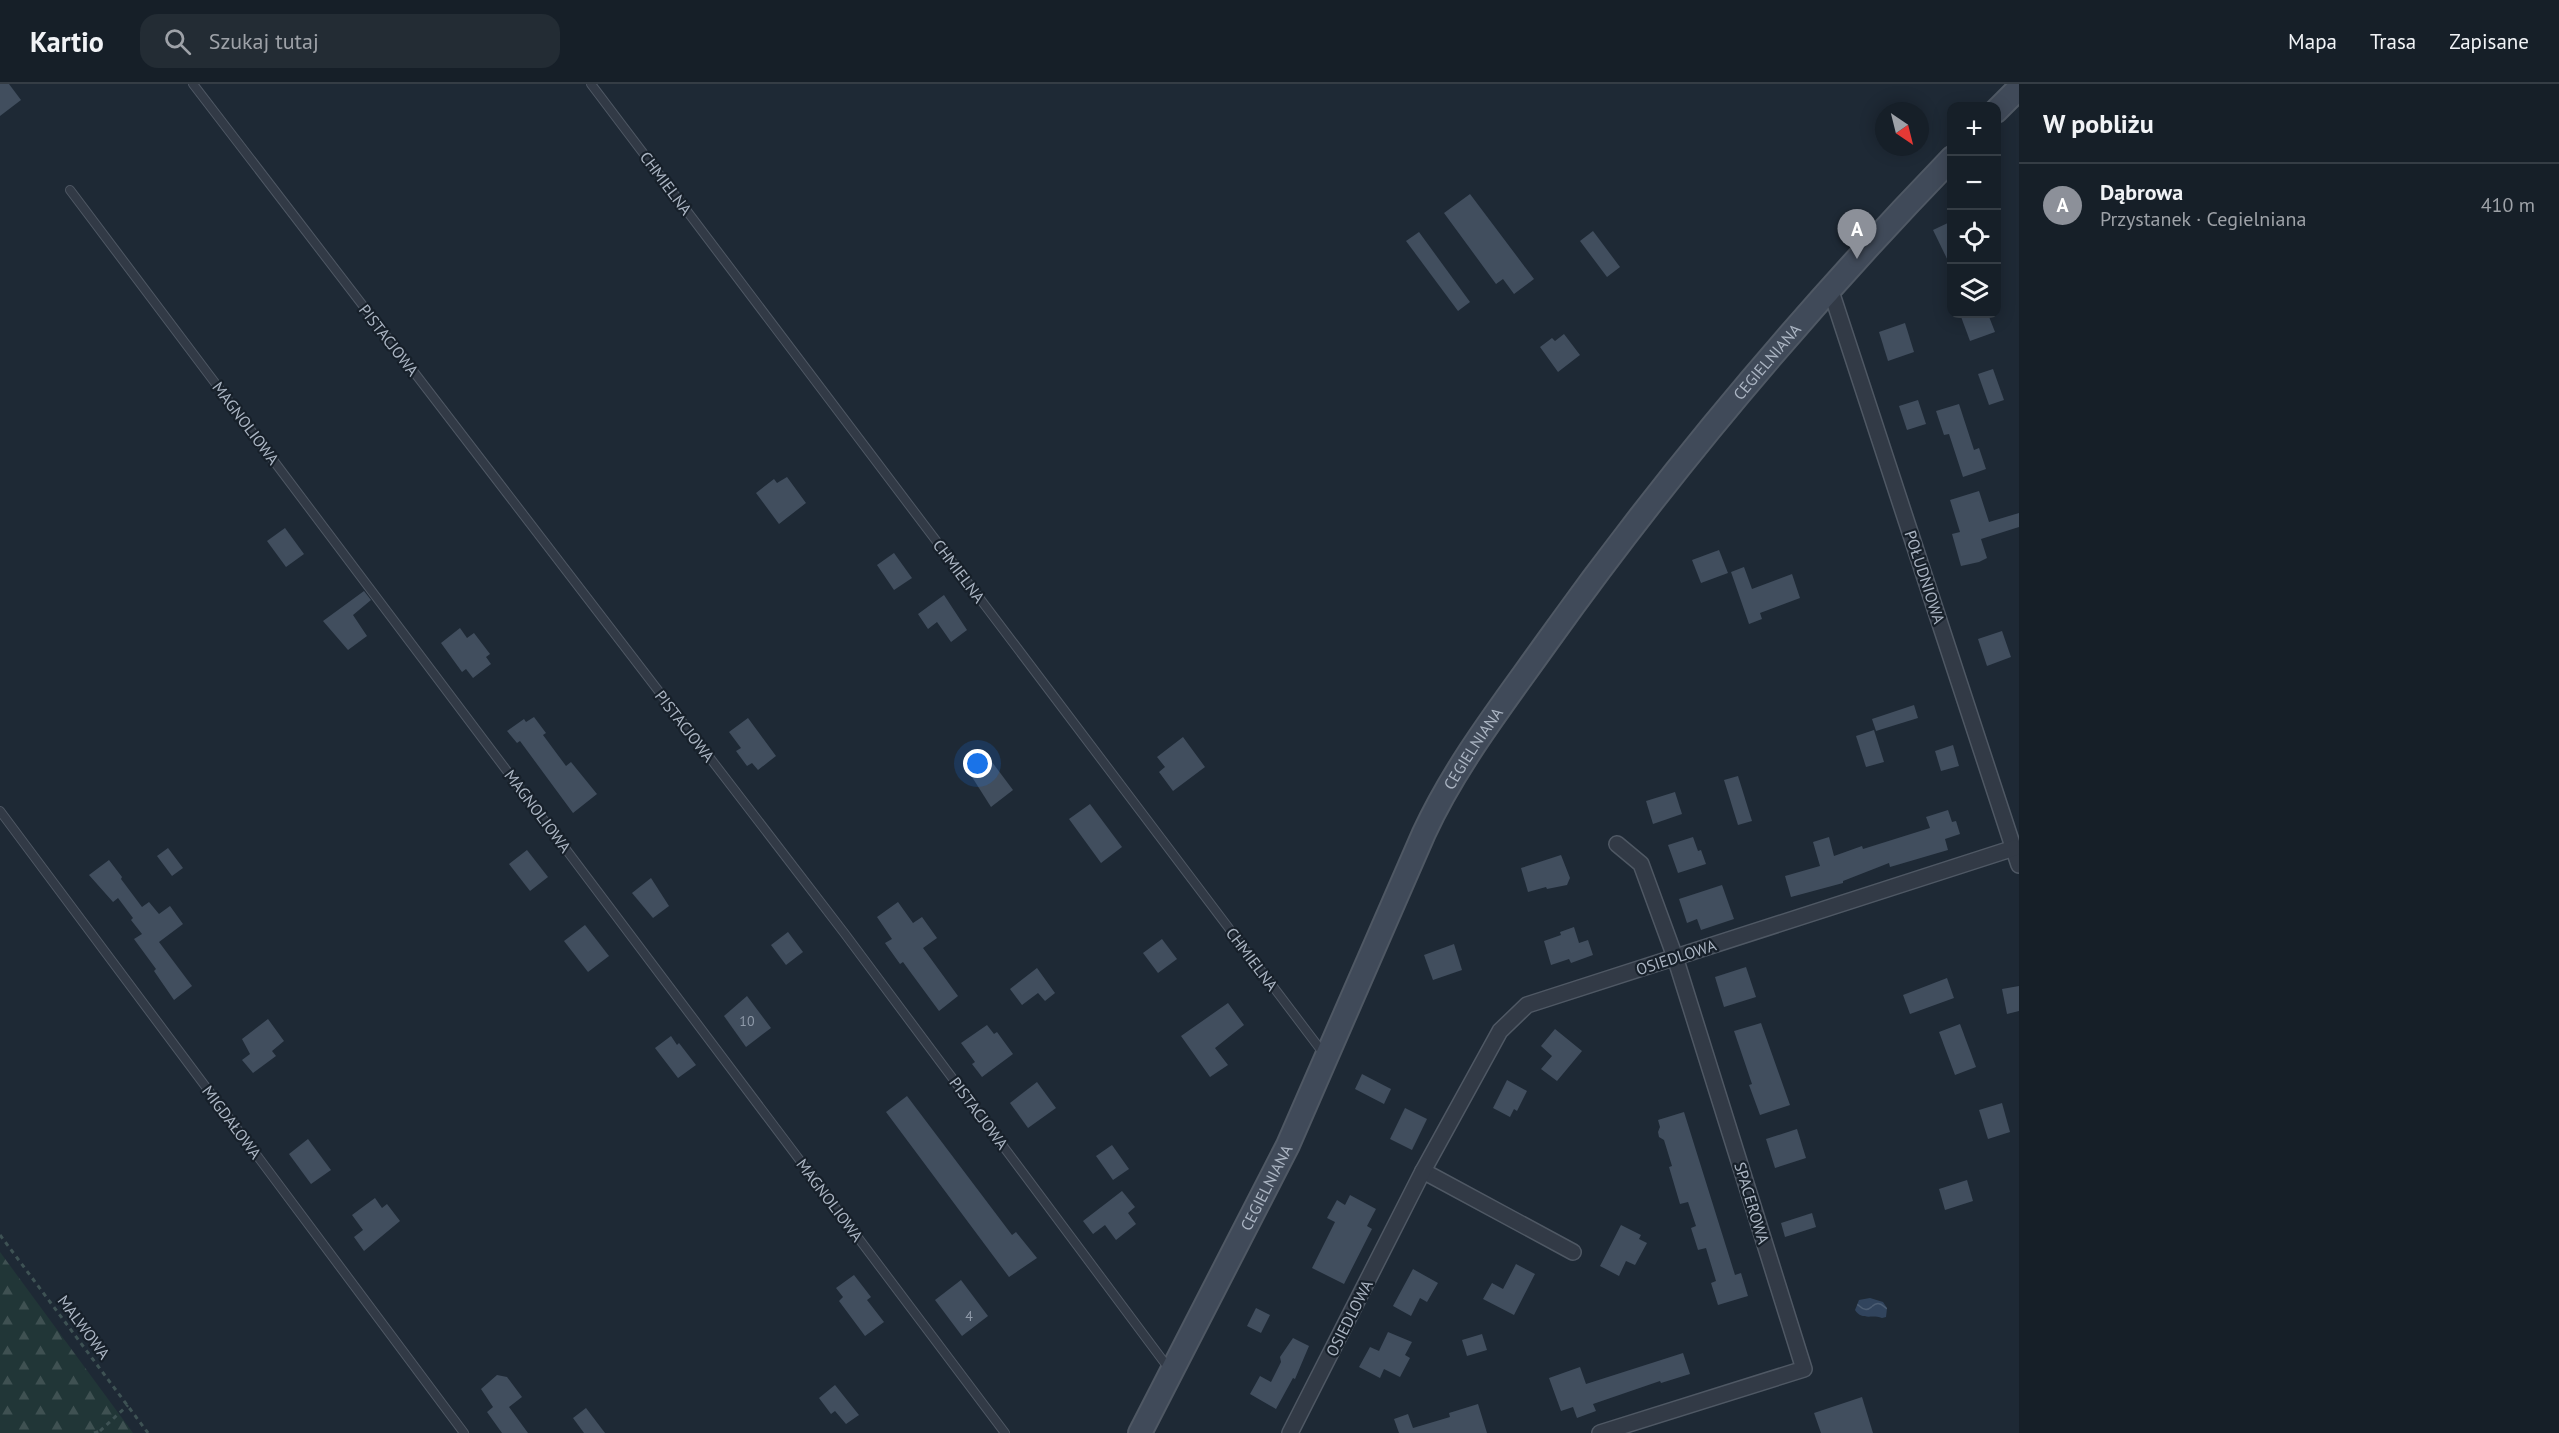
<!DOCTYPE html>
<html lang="pl">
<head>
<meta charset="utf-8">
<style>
  :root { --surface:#161f28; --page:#232c34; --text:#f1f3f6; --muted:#9ea2a8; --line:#353d45; --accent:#8c9099 }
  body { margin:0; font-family:"PT Sans",sans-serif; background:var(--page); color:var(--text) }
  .controls { position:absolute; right:18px; top:18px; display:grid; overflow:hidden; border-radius:12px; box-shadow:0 3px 15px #0003 }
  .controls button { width:54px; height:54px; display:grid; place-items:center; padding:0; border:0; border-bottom:2px solid var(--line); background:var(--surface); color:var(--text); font:30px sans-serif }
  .compass { position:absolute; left:1875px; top:18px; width:54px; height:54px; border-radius:50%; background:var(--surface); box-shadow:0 3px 15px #0003; rotate:145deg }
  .you { position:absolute; left:978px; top:680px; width:21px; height:21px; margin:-15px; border:4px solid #fff; border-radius:50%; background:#1a73e8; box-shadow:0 0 0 9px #1a73e833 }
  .badge { display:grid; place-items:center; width:39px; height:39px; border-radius:50%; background:var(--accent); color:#fff; font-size:20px; font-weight:700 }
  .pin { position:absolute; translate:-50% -50px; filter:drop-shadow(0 2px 3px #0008) }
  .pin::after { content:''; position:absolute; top:32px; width:21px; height:18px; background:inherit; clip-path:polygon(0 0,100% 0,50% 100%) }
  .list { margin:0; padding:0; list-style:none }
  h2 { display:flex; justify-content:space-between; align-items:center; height:78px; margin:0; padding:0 24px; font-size:26px }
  h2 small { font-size:20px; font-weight:400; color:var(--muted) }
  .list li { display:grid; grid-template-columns:39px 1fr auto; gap:18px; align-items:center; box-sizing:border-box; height:84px; padding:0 24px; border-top:2px solid var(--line) }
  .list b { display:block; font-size:22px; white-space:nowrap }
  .list p { margin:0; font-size:20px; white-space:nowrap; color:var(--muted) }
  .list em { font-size:20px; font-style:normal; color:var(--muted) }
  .icon { flex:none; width:33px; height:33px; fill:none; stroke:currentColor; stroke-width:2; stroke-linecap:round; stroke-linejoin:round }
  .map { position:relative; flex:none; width:2019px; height:1349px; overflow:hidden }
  header { display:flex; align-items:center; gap:36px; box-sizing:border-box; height:84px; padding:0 30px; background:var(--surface); border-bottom:2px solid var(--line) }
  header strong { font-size:28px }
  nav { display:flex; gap:33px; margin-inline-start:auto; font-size:21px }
  .search { width:420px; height:54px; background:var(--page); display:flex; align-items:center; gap:15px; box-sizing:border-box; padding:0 21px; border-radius:18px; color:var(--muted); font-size:22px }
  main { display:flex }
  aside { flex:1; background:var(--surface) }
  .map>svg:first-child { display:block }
  .forest { fill:url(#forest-firs) }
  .water { fill:url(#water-waves) }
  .building { fill:#414e5e }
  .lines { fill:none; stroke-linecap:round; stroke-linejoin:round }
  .lane-casing { stroke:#4f5864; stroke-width:10 }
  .street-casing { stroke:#4f5864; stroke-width:18 }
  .secondary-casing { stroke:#4f5864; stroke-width:26 }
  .path { stroke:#3e5254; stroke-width:3; stroke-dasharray:4.5 4.5; stroke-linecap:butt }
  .lane { stroke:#323a46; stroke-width:8 }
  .street { stroke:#323a46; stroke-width:15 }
  .secondary { stroke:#404a59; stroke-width:22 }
  .labels { text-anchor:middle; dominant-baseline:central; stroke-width:4.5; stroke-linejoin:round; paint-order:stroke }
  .number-label { font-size:14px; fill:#909baa }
  .street-label { font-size:16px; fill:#abb5c3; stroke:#17202a }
</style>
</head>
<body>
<header>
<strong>Kartio</strong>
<div class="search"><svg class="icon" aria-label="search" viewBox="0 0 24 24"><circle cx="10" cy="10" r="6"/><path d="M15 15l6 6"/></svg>Szukaj tutaj</div>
<nav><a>Mapa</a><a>Trasa</a><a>Zapisane</a></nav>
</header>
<main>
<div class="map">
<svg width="2019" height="1349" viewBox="0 0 2019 1349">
  <defs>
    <pattern id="forest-firs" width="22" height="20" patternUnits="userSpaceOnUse" patternTransform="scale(1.5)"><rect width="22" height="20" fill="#213637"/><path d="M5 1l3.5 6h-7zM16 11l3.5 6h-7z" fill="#3f5152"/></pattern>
    <pattern id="water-waves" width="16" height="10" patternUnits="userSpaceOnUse" patternTransform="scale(1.5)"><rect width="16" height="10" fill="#31445d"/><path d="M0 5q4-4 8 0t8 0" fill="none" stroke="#4c5d73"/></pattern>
  </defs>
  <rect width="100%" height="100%" fill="#1e2935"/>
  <polygon class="forest" points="0,1168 133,1349 0,1349"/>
  <path class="water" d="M1870,1214L1883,1218L1887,1224L1886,1233L1882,1234C1872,1230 1862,1237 1855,1226L1859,1216Z"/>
  <g class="building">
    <polygon points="0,0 9,0 21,16 0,32"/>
    <polygon points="1470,110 1534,195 1514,210 1503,195 1496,200 1444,129"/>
    <polygon points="1952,137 1952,185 1933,146"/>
    <polygon points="1593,147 1620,183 1607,193 1580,157"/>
    <polygon points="1419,148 1470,218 1458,227 1406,157"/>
    <polygon points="1960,230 1988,230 1995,248 1970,257"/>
    <polygon points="1905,239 1914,268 1888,277 1879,248"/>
    <polygon points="1564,250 1580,271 1558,288 1540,263 1552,254 1555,257"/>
    <polygon points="1993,285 2004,316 1989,321 1978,290"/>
    <polygon points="1918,316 1926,340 1907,346 1899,322"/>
    <polygon points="1959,320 1974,366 1979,364 1986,385 1963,393 1949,350 1944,351 1936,327"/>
    <polygon points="787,393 806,419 779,440 756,409 774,395 777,399"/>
    <polygon points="1979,407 1989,438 2019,429 2019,443 1981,455 1987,474 1979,478 1961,482 1952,450 1960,448 1950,416"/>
    <polygon points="285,444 304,470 286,483 267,457"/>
    <polygon points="1719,466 1728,489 1701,499 1692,476"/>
    <polygon points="894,469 912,494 894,506 877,481"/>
    <polygon points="1744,483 1752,505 1792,490 1800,514 1760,529 1762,535 1749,540 1731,488"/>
    <polygon points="364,507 371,516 353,531 367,552 348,566 323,537"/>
    <polygon points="944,511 967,546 951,558 937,538 928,545 918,530"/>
    <polygon points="460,544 467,554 474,549 490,570 486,573 491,580 473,594 466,585 462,588 441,559"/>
    <polygon points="2002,547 2011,573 1987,582 1978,555"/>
    <polygon points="1914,621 1918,634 1876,647 1872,635"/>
    <polygon points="534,633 546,649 543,651 566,682 571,678 597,710 573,729 520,657 517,659 507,647 524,635 526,638"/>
    <polygon points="748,634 776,672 758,686 752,679 747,682 736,667 741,664 729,648"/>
    <polygon points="1874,646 1884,678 1866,683 1856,652"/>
    <polygon points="1183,653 1205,683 1173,707 1159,688 1165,683 1157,673"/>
    <polygon points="1953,661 1959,682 1941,687 1935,667"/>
    <polygon points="992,678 1013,706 991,723 972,693"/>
    <polygon points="1738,692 1752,737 1738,741 1724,696"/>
    <polygon points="1675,708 1682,730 1653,740 1646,717"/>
    <polygon points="1090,720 1122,763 1101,779 1069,735"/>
    <polygon points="1948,726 1952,738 1956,737 1960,750 1945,755 1948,766 1890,783 1889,779 1843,797 1843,799 1791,813 1785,792 1820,782 1813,758 1829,753 1834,772 1862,762 1863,765 1930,744 1926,733"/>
    <polygon points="1693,753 1698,767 1701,766 1706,780 1678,789 1668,761"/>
    <polygon points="168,764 183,784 172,792 157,772"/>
    <polygon points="527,766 548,793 530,807 509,780"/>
    <polygon points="1561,771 1570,794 1567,801 1547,805 1546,803 1528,808 1521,784"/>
    <polygon points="109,776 122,793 121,795 142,823 149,818 159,830 170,822 183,840 159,858 192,902 174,916 154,887 156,885 134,855 142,850 131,836 133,834 118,814 113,818 89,791"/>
    <polygon points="651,794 669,822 653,834 632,809"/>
    <polygon points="1722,801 1734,835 1701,846 1697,835 1687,839 1679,815"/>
    <polygon points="898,818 913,839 922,833 937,854 923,864 958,912 939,927 903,878 900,880 885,859 892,855 877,833"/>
    <polygon points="585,841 609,872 588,888 564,857"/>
    <polygon points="1574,843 1579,859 1588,856 1593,871 1571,879 1569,875 1551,881 1544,857 1561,851 1560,848"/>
    <polygon points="788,848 803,868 786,881 771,861"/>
    <polygon points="1162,855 1177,875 1158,889 1143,869"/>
    <polygon points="1454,860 1462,886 1433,896 1424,871"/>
    <polygon points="1746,883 1756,913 1724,923 1715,893"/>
    <polygon points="1037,884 1055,909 1045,917 1038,909 1022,921 1010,905"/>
    <polygon points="1947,894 1954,914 1910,930 1903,911"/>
    <polygon points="2019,902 2019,927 2007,930 2002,905"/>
    <polygon points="747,912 771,944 746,963 724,932"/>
    <polygon points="1228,919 1244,941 1215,964 1228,981 1210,993 1181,952"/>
    <polygon points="268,935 284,957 272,967 276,972 253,989 242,976 250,970 242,955"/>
    <polygon points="1761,939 1790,1021 1760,1031 1749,1001 1752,1000 1734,947"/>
    <polygon points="1960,940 1976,983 1955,991 1939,948"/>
    <polygon points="987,941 994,950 997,948 1013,970 982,993 972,980 975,978 961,959"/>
    <polygon points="1555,945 1582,967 1557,997 1541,985 1552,972 1541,962"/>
    <polygon points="671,952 677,961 679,959 696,981 678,994 655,964"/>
    <polygon points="1362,990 1391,1005 1384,1020 1355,1005"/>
    <polygon points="1507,996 1527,1007 1517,1027 1514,1025 1510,1033 1493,1024"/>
    <polygon points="1037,998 1056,1024 1028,1044 1010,1019"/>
    <polygon points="907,1012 1012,1151 1016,1148 1037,1174 1009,1193 886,1028"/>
    <polygon points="2002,1019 2010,1048 1988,1055 1979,1026"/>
    <polygon points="1405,1024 1427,1035 1412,1066 1390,1055"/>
    <polygon points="1684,1028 1735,1191 1741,1189 1748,1212 1718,1221 1711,1199 1716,1197 1706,1164 1698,1166 1691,1144 1696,1142 1688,1118 1680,1120 1669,1083 1672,1082 1664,1056 1659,1053 1658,1048 1660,1043 1658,1036"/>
    <polygon points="1797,1045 1806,1074 1775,1084 1766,1055"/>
    <polygon points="308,1055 331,1086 311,1100 289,1070"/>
    <polygon points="1112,1061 1129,1085 1113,1096 1096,1072"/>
    <polygon points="1967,1096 1973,1117 1945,1126 1939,1105"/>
    <polygon points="1122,1107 1135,1123 1128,1129 1136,1140 1116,1156 1105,1141 1093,1150 1083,1137"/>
    <polygon points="1350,1111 1376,1125 1367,1142 1372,1145 1344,1200 1312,1184 1335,1138 1327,1134 1337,1116 1345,1121"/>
    <polygon points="375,1114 382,1124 387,1120 400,1137 364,1167 354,1153 363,1146 352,1131"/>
    <polygon points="1812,1129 1816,1143 1785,1153 1781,1139"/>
    <polygon points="1621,1141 1641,1151 1639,1155 1647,1159 1635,1181 1626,1177 1619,1192 1600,1182"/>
    <polygon points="1516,1180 1535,1190 1514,1231 1483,1215 1492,1199 1503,1205"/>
    <polygon points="1413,1185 1438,1199 1427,1218 1420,1214 1411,1232 1393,1222"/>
    <polygon points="854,1191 871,1213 867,1216 884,1238 865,1252 839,1217 843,1213 836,1204"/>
    <polygon points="961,1196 988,1232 962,1252 935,1216"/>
    <polygon points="1256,1224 1270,1231 1261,1249 1247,1242"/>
    <polygon points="1388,1248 1412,1258 1405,1271 1410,1274 1400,1293 1384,1285 1380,1294 1359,1283 1370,1263 1379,1267"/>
    <polygon points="1482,1250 1487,1266 1467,1272 1462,1256"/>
    <polygon points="1293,1254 1309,1262 1295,1295 1293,1294 1276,1325 1250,1310 1260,1292 1271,1298 1281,1278 1280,1273"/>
    <polygon points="1683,1269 1690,1290 1661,1299 1660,1297 1593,1320 1596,1327 1577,1334 1573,1323 1561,1327 1549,1294 1580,1283 1586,1300"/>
    <polygon points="497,1291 507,1293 522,1313 509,1323 528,1349 502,1349 487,1328 493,1323 481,1305"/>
    <polygon points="835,1301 859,1331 846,1340 835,1327 831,1330 819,1314"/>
    <polygon points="1862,1313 1873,1349 1821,1349 1814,1329"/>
    <polygon points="1478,1320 1487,1349 1399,1349 1394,1335 1408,1330 1413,1344 1450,1333 1449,1329"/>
    <polygon points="586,1324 605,1349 584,1349 573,1334"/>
  </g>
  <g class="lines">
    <defs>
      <g id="lane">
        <polyline points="193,0 845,850 1170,1286"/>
        <polyline points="591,0 1324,970"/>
        <polyline points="70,106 1005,1349"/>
        <polyline points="0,727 464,1349"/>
      </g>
      <g id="street">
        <polyline points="1830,204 2019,781"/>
        <polyline points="1423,1087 1573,1168"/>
        <polyline points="1290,1349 1423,1087 1500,947 1527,921 2014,764"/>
        <polyline points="1600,1349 1804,1285 1675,873 1641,780 1617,760"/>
      </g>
      <g id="secondary">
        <polyline points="1996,27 2019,4"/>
        <path id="s1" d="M1140,1349L1288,1061L1424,749C1456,680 1503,620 1547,558C1669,387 1806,225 1952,74"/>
      </g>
    </defs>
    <use href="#lane" class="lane-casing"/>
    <use href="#street" class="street-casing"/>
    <use href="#secondary" class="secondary-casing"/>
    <g class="path">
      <polyline points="0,1151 148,1349"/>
      <polyline points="100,1347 128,1321"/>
      <polyline points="94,1349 100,1347 101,1349"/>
    </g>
    <use href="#lane" class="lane"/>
    <use href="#street" class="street"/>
    <use href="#secondary" class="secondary"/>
  </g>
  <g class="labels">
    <g class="number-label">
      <text x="747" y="937">10</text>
      <text x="969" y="1232">4</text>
    </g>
    <g class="street-label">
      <text transform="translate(666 99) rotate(53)">CHMIELNA</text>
      <text transform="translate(389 256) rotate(52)">PISTACJOWA</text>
      <text stroke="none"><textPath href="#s1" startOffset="1248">CEGIELNIANA</textPath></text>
      <text transform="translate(246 339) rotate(53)">MAGNOLIOWA</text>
      <text transform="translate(959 487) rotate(53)">CHMIELNA</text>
      <text transform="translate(1925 493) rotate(72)">POŁUDNIOWA</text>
      <text transform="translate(685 642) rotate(52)">PISTACJOWA</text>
      <text stroke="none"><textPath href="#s1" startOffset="762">CEGIELNIANA</textPath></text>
      <text transform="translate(538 727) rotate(53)">MAGNOLIOWA</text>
      <text transform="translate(1676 873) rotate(-18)">OSIEDLOWA</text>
      <text transform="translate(1252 875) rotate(53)">CHMIELNA</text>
      <text transform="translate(979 1029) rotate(53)">PISTACJOWA</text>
      <text transform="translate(232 1038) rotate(53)">MIGDAŁOWA</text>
      <text stroke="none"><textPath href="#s1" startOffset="276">CEGIELNIANA</textPath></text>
      <text transform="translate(830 1116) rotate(53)">MAGNOLIOWA</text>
      <text transform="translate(1752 1119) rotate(73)">SPACEROWA</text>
      <text transform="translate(1349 1234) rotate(-63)">OSIEDLOWA</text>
      <text transform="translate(84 1243) rotate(53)">MALWOWA</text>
    </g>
  </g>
</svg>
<div class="controls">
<button>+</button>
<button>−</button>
<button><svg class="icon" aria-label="locate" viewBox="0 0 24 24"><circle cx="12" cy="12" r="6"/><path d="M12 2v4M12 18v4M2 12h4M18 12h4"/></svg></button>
<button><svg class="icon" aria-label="layers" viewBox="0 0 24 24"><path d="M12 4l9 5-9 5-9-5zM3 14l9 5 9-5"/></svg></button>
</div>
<svg class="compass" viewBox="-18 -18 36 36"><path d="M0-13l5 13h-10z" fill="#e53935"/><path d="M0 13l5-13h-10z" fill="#9ea2a8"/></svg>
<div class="you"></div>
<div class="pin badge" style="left:1857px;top:175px">A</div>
</div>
<aside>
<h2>W pobliżu<small></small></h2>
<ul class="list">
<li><span class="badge">A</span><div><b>Dąbrowa</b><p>Przystanek · Cegielniana</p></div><em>410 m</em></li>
</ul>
</aside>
</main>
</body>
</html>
